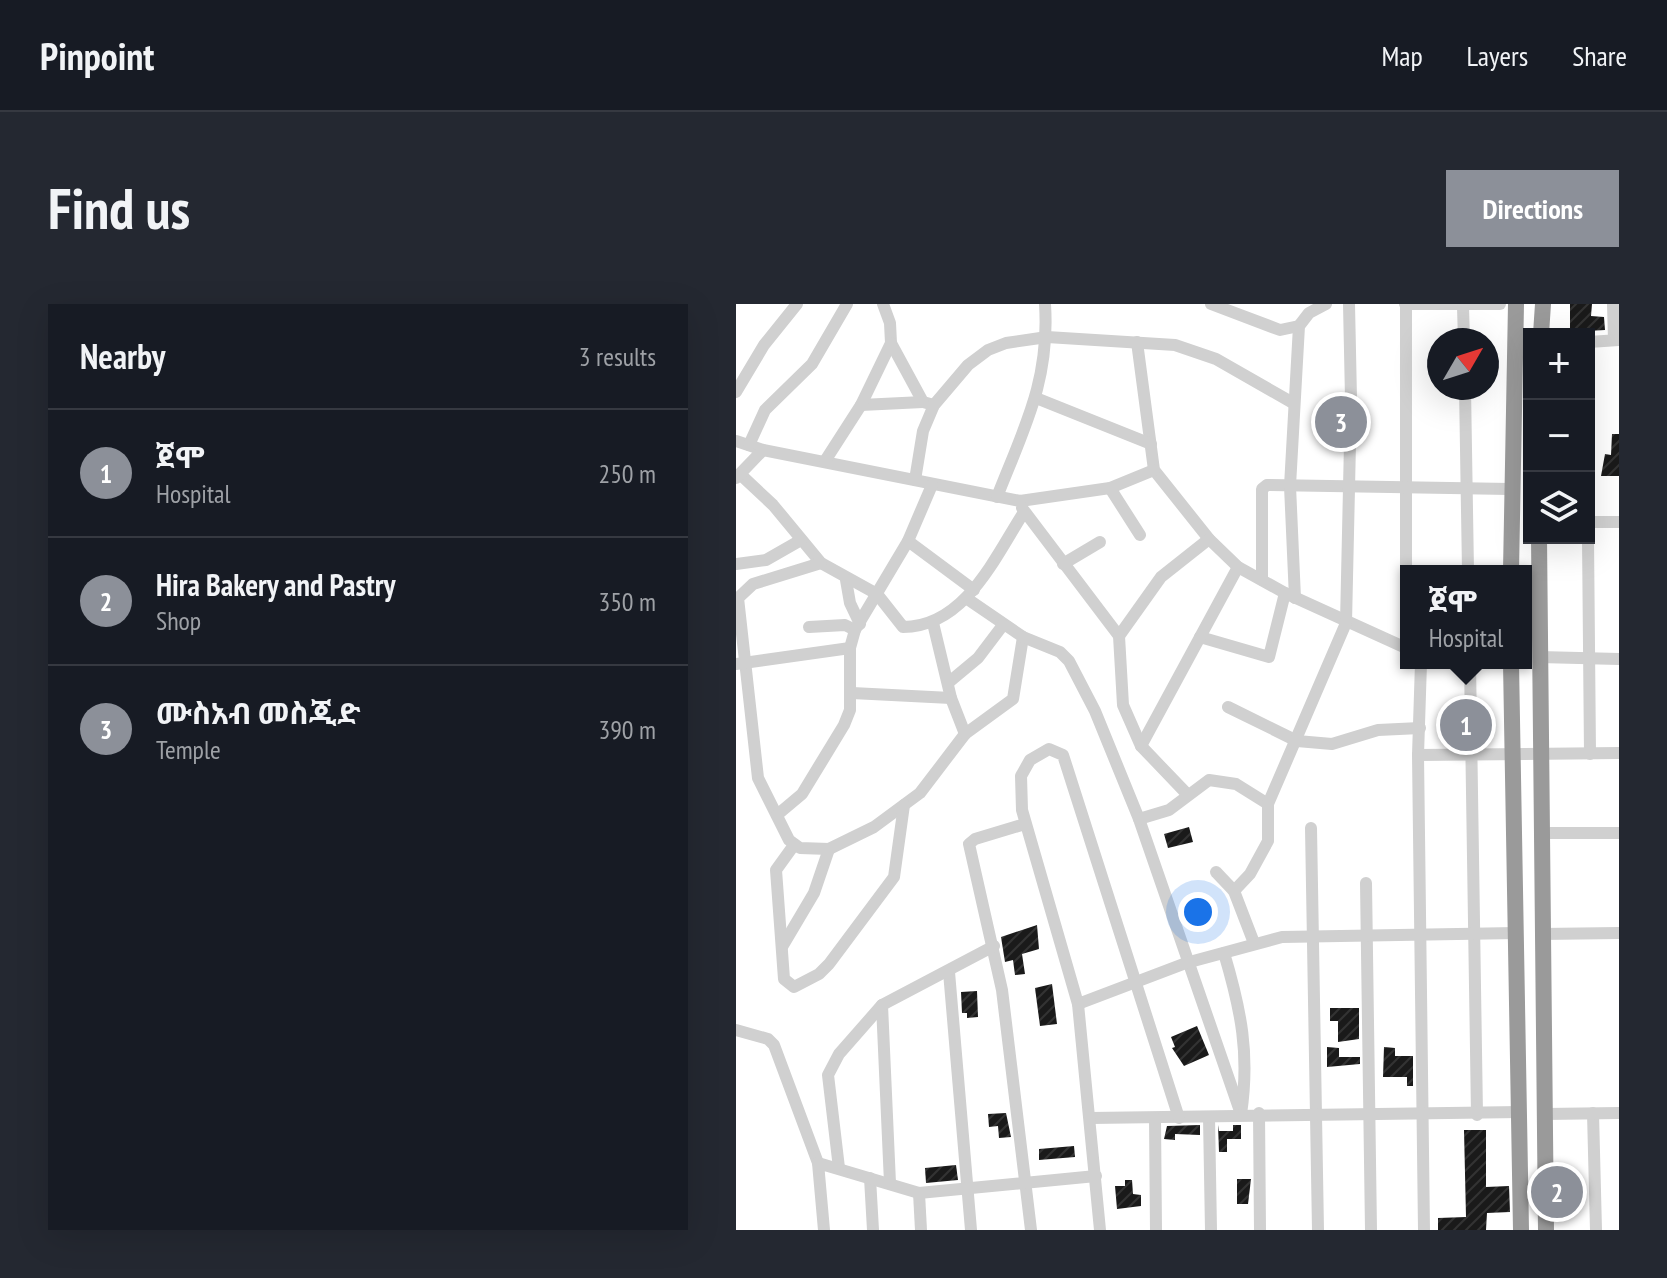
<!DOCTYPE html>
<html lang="en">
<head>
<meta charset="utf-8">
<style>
  :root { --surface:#171b24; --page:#242831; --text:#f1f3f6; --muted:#9ea1a6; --line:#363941; --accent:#8c9099 }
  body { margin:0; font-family:"PT Sans Narrow","Noto Sans Ethiopic",sans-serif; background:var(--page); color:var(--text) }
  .controls { position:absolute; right:24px; top:24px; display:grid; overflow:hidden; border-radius:0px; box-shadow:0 8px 32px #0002 }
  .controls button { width:72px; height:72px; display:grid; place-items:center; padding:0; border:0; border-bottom:2px solid var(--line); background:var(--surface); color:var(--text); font:40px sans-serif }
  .compass { position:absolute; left:691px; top:24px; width:72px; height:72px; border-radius:50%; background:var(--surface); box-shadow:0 8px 32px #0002; rotate:51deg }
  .you { position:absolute; left:462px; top:608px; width:28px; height:28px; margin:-20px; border:6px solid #fff; border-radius:50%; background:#1a73e8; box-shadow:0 0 0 12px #1a73e833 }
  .badge { display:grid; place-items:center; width:52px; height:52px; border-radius:50%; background:var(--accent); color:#fff; font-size:26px; font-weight:700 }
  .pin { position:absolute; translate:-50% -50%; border:4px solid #fff; box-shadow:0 2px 8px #0006 }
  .popup { position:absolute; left:664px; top:261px; width:132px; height:104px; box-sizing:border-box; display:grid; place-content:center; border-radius:0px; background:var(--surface); filter:drop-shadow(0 2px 6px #0005); font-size:26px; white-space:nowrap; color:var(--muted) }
  .popup b { font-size:30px; color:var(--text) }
  .popup::after { content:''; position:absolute; left:50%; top:100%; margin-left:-16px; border:16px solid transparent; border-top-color:var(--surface) }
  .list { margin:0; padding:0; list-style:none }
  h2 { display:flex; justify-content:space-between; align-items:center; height:104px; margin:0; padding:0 32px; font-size:34px }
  h2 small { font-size:26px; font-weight:400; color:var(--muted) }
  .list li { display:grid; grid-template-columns:52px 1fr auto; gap:24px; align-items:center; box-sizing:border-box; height:128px; padding:0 32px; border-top:2px solid var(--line) }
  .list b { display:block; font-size:30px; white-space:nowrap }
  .list p { margin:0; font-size:26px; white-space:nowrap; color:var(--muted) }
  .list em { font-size:26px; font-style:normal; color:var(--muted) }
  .icon { flex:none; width:44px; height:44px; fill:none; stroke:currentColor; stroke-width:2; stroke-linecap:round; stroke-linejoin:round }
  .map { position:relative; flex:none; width:883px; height:926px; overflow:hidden; border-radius:0px }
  header { display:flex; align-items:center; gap:48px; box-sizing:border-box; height:112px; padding:0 40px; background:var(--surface); border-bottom:2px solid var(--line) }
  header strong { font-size:38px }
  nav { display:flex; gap:44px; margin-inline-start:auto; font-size:28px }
  .intro { display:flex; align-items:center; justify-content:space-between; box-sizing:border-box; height:192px; padding:0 48px }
  h1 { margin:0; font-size:56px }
  .button { padding:20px 36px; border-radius:0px; background:var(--accent); color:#fff; font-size:28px; font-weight:700 }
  main { display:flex; gap:48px; padding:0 48px }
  aside { flex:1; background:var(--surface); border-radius:0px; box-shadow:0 8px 32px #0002 }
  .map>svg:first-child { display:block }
  .building { fill:url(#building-hatch) }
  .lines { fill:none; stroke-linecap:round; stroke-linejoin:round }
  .minor { stroke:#d0d0d0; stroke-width:12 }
  .highway { stroke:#9a9a9a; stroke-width:16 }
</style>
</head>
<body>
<header>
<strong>Pinpoint</strong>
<nav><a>Map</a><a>Layers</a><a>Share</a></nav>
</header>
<div class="intro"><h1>Find us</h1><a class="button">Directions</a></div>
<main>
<aside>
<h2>Nearby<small>3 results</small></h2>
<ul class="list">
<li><span class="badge">1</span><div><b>ጀሞ</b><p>Hospital</p></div><em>250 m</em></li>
<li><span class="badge">2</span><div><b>Hira Bakery and Pastry</b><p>Shop</p></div><em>350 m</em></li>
<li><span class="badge">3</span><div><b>ሙስአብ መስጂድ</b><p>Temple</p></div><em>390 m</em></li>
</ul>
</aside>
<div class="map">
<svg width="883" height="926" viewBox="0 0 883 926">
  <defs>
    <pattern id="building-hatch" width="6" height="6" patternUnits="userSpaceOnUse" patternTransform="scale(2)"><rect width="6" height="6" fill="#1a1a1a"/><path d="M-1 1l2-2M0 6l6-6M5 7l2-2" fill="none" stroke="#333"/></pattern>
  </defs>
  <rect width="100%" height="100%" fill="#fff"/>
  <g class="building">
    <polygon points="834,0 856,0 855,12 868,13 869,26 834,28"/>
    <polygon points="876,130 883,130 883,172 865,172 869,150 875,151"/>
    <polygon points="453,523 457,538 432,544 428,530"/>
    <polygon points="301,621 303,645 286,650 289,670 279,671 277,656 269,658 265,633"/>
    <polygon points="316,680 321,720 304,722 299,684"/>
    <polygon points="241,687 242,713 231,714 231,709 226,709 225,688"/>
    <polygon points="594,704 623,704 623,735 602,738 602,717 594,717"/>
    <polygon points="461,722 473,751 448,762 436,744 439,743 435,733"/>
    <polygon points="591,743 603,744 603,753 624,753 624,760 591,763"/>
    <polygon points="648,743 659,744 659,752 677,752 677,782 671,782 671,773 647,773"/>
    <polygon points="270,809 275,833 263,834 262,822 253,823 252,810"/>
    <polygon points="464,821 464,831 439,830 439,836 428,835 431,822"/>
    <polygon points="482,821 483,827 497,827 497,821 505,821 505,835 491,835 491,848 483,848"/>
    <polygon points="728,826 750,826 750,883 773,882 774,908 751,909 750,926 702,926 702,914 730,913"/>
    <polygon points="338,842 339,853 303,856 303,845"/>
    <polygon points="220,861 222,876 190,879 189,864"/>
    <polygon points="501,875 515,875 512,900 501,900"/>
    <polygon points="389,876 396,876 397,890 405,891 405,902 381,905 379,882 389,882"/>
  </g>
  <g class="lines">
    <g class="minor">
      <polyline points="147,0 154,19 155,39 187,98 198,101"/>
      <polyline points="475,0 544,26 563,22"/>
      <polyline points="669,0 764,0"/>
      <polyline points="670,0 670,267"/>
      <polyline points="877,0 878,36"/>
      <polyline points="727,3 728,36"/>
      <polyline points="401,38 418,166 473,235 502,263 549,289 670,344"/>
      <polyline points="853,38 883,36"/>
      <polyline points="729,84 732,267"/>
      <polyline points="0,88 28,41 61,0"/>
      <polyline points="300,94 415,140"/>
      <polyline points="125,101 187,98"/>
      <polyline points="0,137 27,146 284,197 374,184 418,166"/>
      <polyline points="13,141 29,106 76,60 111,0"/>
      <polyline points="89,157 125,101 155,39"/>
      <path d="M5,171L37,201L85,259L141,290L167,323C229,323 259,253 288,208"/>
      <polyline points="0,174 27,146"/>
      <polyline points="179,176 187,127 198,101 232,61 252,46 270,39 311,33 439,41 480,55 557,99"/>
      <polyline points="374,184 404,231"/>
      <path d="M261,193C288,124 314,77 309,0"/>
      <polyline points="286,204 383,332 387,401 405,442 451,490"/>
      <polyline points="853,218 883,218"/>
      <polyline points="852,234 854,450"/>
      <polyline points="172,237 238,286"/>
      <polyline points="85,259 17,280 2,294 22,474 53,536 64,544 93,545 138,523 184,489 229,430 277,395 287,333 230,294"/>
      <polyline points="0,260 30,256 65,236"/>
      <polyline points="327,260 364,238"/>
      <polyline points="110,276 114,299 124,320"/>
      <polyline points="526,276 526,185 531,181 774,185"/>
      <polyline points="559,294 554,182 563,22 573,9 590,0"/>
      <polyline points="197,319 215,394 229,430"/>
      <polyline points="73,323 109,321 119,326"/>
      <polyline points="383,332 425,273 473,235"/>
      <polyline points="287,333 324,348 333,357 359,407 403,515 505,810"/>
      <polyline points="464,333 533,353 549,289"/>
      <polyline points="803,353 883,355"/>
      <polyline points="685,359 682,451 688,926"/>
      <polyline points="734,359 741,811"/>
      <polyline points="0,360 114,344"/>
      <polyline points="212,379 242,354 267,321"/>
      <polyline points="116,389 215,394"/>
      <polyline points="492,403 561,437 596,440 642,426 684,424"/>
      <polyline points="405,442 502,263"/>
      <polyline points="682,451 883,449"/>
      <polyline points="41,511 66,490 108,421 114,406 114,344 119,326 172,237 196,181"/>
      <polyline points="403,515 433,506 473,476 500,480 532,500"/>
      <polyline points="289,520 239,535 233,540 266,686 295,926"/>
      <polyline points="575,524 582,926"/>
      <polyline points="804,529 883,529"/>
      <polyline points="58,541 40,566 48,675 58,683 83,670 93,660 158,573 168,501"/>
      <polyline points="480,568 498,587"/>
      <polyline points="630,579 635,926"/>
      <polyline points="805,630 883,629"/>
      <polyline points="518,639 498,587 514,570 532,537 532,500 610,319 615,94 613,0"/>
      <polyline points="46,643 78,589 93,545"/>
      <path d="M488,649C505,706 514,750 505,810"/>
      <polyline points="213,668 235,926"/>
      <polyline points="342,700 450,659 546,633 780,629"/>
      <polyline points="146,701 154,879"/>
      <polyline points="0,726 32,735 38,741 82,859"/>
      <polyline points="523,809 524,926"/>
      <polyline points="857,809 860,926"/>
      <polyline points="809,810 883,809"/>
      <polyline points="473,813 475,926"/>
      <polyline points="355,814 784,808"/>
      <polyline points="419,814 420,926"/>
      <polyline points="103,864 92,771 103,750 146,701 258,642"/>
      <polyline points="134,874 137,926"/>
      <polyline points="183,889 185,926"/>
      <polyline points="88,926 82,859 183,889 360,872"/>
      <polyline points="364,926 342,700 286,506 285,472 294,456 313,445 327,451 443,814"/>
    </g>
    <g class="highway">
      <polyline points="805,30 807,0"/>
      <polyline points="803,234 810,926"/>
      <polyline points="775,267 780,0"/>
      <polyline points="775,359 785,926"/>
    </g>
  </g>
</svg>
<div class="controls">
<button>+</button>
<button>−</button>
<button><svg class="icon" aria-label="layers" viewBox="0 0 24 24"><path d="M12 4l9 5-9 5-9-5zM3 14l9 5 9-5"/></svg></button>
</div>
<svg class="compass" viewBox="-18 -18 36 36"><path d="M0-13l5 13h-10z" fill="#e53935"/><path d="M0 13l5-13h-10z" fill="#9ea1a6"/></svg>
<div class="you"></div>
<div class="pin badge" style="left:730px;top:421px">1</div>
<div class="popup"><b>ጀሞ</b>Hospital</div>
<div class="pin badge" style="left:821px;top:888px">2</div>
<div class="pin badge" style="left:605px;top:118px">3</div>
</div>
</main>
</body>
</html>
